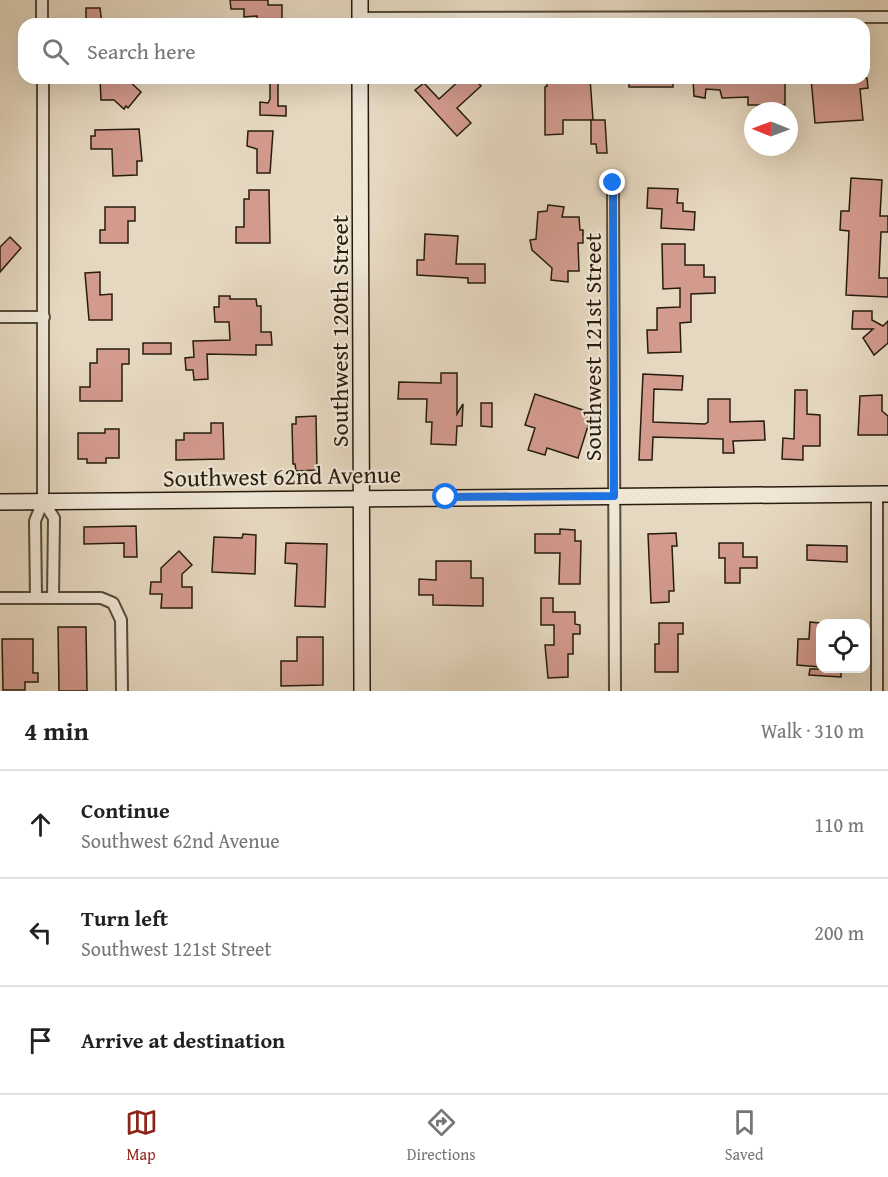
<!DOCTYPE html>
<html lang="en">
<head>
<meta charset="utf-8">
<style>
  :root { --surface:#fff; --page:#f2f2f2; --text:#222; --muted:#767676; --line:#e0e0e0; --accent:#8f2418 }
  body { margin:0; font-family:"Gentium Book Plus",serif; background:var(--page); color:var(--text) }
  .controls { position:absolute; right:18px; bottom:18px; display:grid; overflow:hidden; border-radius:12px; box-shadow:0 6px 24px #0002 }
  .controls button { width:54px; height:54px; display:grid; place-items:center; padding:0; border:0; border-bottom:2px solid var(--line); background:var(--surface); color:var(--text); font:30px sans-serif }
  .compass { position:absolute; left:744px; top:102px; width:54px; height:54px; border-radius:50%; background:var(--surface); box-shadow:0 6px 24px #0002; rotate:271deg }
  .stop { position:absolute; width:18px; height:18px; margin:-14px; border:4px solid #1a73e8; border-radius:50%; background:#fff }
  .stop.end { background:#1a73e8; border-color:#fff; box-shadow:0 2px 6px #0008 }
  .list { margin:0; padding:0; list-style:none }
  h2 { display:flex; justify-content:space-between; align-items:center; height:78px; margin:0; padding:0 24px; font-size:26px }
  h2 small { font-size:20px; font-weight:400; color:var(--muted) }
  .list li { display:grid; grid-template-columns:39px 1fr auto; gap:18px; align-items:center; box-sizing:border-box; height:108px; padding:0 24px; border-top:2px solid var(--line) }
  .list b { display:block; font-size:22px; white-space:nowrap }
  .list p { margin:0; font-size:20px; white-space:nowrap; color:var(--muted) }
  .list em { font-size:20px; font-style:normal; color:var(--muted) }
  .icon { flex:none; width:33px; height:33px; fill:none; stroke:currentColor; stroke-width:2; stroke-linecap:round; stroke-linejoin:round }
  .map { position:relative; flex:none; width:888px; height:691px; overflow:hidden }
  .search { position:absolute; background:var(--surface); box-shadow:0 6px 24px #0002; left:18px; right:18px; top:18px; height:66px; display:flex; align-items:center; gap:15px; box-sizing:border-box; padding:0 21px; border-radius:18px; color:var(--muted); font-size:22px }
  .sheet { height:402px; background:var(--surface) }
  nav { display:flex; justify-content:space-around; align-items:center; box-sizing:border-box; height:84px; border-top:2px solid var(--line); background:var(--surface); font-size:16px; color:var(--muted) }
  nav a { display:grid; justify-items:center; gap:3px }
  nav .on { color:var(--accent) }
  .map>svg:first-child { display:block }
  .building { fill:#d39a8e; stroke:#261d0f; stroke-width:1.5 }
  .lines { fill:none; stroke-linecap:round; stroke-linejoin:round }
  .street-casing { stroke:#564c3b; stroke-width:14 }
  .secondary-casing { stroke:#261d0f; stroke-width:18 }
  .street { stroke:#efe6d6; stroke-width:10 }
  .secondary { stroke:#efe6d6; stroke-width:15 }
  .route { stroke:#1a73e8; stroke-width:8 }
  .labels { text-anchor:middle; dominant-baseline:central; stroke-width:4.5; stroke-linejoin:round; paint-order:stroke }
  .street-label { font-size:24px; fill:#261d0f; stroke:#efe6d6 }
</style>
</head>
<body>
<div class="map">
<svg width="888" height="691" viewBox="0 0 888 691">
  <rect width="100%" height="100%" fill="#e6d8c0"/>
  <filter id="stains"><feTurbulence type="fractalNoise" baseFrequency=".00333" numOctaves="4"/><feColorMatrix values="0 0 0 0 .2 0 0 0 0 .09 0 0 0 0 .02 0 0 0 .5 -.17"/></filter>
  <radialGradient id="worn" r=".72"><stop offset=".6" stop-color="#630" stop-opacity="0"/><stop offset="1" stop-color="#630" stop-opacity=".3"/></radialGradient>
  <g class="building">
    <polygon points="230,0 268,0 268,5 282,5 282,20 258,21 257,16 244,17 244,9 231,9"/>
    <polygon points="86,8 100,8 102,24 86,24"/>
    <polygon points="100,78 126,78 141,92 128,108 126,106 124,109 114,100 101,100"/>
    <polygon points="270,78 278,78 278,106 286,106 286,116 260,115 260,102 268,103 270,99"/>
    <polygon points="462,78 474,78 481,86 457,108 471,123 457,136 415,90 424,83 439,99"/>
    <polygon points="567,78 590,78 593,120 563,120 563,134 545,135 545,87 547,86 547,81 567,81"/>
    <rect x="629" y="78" width="44" height="9"/>
    <polygon points="693,78 785,78 785,105 748,105 748,97 722,98 720,90 706,89 705,98 694,96"/>
    <polygon points="811,78 867,78 868,88 860,89 863,120 815,123"/>
    <polygon points="591,120 605,120 607,153 597,153 596,144 591,144"/>
    <polygon points="139,129 142,161 137,161 137,175 113,176 112,149 91,149 91,136 95,136 95,130"/>
    <polygon points="248,131 273,131 270,173 257,173 257,149 247,146"/>
    <polygon points="851,178 882,180 880,216 888,216 888,232 881,232 879,278 888,278 888,297 846,295 849,231 840,230 841,211 849,211"/>
    <polygon points="648,188 678,189 677,203 683,203 683,211 695,212 694,230 661,228 662,209 647,208"/>
    <polygon points="249,190 269,190 270,243 236,243 236,227 244,227 244,199 249,199"/>
    <polygon points="548,205 564,207 562,217 579,217 580,230 583,230 583,243 578,243 579,271 568,271 568,282 551,280 552,268 532,250 530,240 536,239 538,212 547,211"/>
    <polygon points="105,207 135,207 135,221 128,221 128,243 100,243 100,230 105,230"/>
    <polygon points="425,234 458,236 456,264 485,264 485,283 468,283 468,278 417,275 417,260 424,260"/>
    <polygon points="10,237 21,248 0,272 0,247"/>
    <polygon points="662,244 685,244 685,265 704,265 704,277 715,277 715,293 691,294 691,322 680,323 681,352 648,353 647,330 657,330 657,308 680,307 680,288 663,289"/>
    <polygon points="100,272 100,295 112,294 112,320 89,320 85,273"/>
    <polygon points="219,296 230,296 230,299 256,299 257,306 261,306 261,332 271,332 272,345 256,345 256,355 207,354 208,379 194,380 193,370 186,370 185,358 194,357 193,341 230,340 229,322 215,322 214,307 219,307"/>
    <polygon points="853,311 872,311 872,320 883,326 888,321 888,343 874,355 863,338 873,329 852,329"/>
    <rect x="143" y="343" width="28" height="11"/>
    <polygon points="97,349 129,349 129,364 122,364 122,401 80,401 80,387 90,387 90,363 97,363"/>
    <polygon points="441,373 457,373 457,414 463,404 462,426 457,426 456,445 431,444 432,422 426,422 427,399 398,399 399,382 441,383"/>
    <polygon points="643,374 683,376 682,390 654,389 653,422 705,424 708,422 708,399 730,399 730,422 764,421 765,440 733,441 734,453 723,453 723,439 653,437 652,460 639,460"/>
    <polygon points="795,390 807,390 807,414 820,415 820,446 803,446 803,460 782,459 783,438 794,439"/>
    <polygon points="535,394 592,413 578,458 547,448 545,455 528,450 535,428 525,425"/>
    <polygon points="882,395 882,411 888,416 888,435 858,435 860,396"/>
    <polygon points="481,403 492,403 492,427 481,426"/>
    <polygon points="316,416 317,470 296,471 295,464 293,464 292,424 296,424 296,417"/>
    <polygon points="211,423 223,423 224,459 176,460 176,440 184,440 184,433 211,433"/>
    <polygon points="105,429 119,429 119,458 106,458 106,463 87,463 87,459 78,459 78,433 105,433"/>
    <polygon points="136,526 137,557 124,557 124,543 84,544 84,527"/>
    <polygon points="560,529 575,530 575,541 581,541 580,584 559,584 560,553 535,553 535,534 560,534"/>
    <polygon points="676,533 677,546 672,546 674,591 669,591 669,602 651,603 648,534"/>
    <polygon points="243,534 256,535 255,574 212,572 214,537 242,538"/>
    <polygon points="286,543 327,544 325,607 295,606 297,564 285,563"/>
    <polygon points="719,543 743,543 743,557 757,557 757,568 740,568 740,583 725,583 725,558 719,558"/>
    <polygon points="807,545 847,546 847,562 807,560"/>
    <polygon points="179,551 192,565 182,574 182,587 192,587 192,608 161,608 162,594 150,594 151,582 161,582 161,568"/>
    <polygon points="436,561 471,561 471,578 483,578 483,606 433,605 433,595 419,595 419,579 436,580"/>
    <polygon points="541,598 553,598 553,612 575,612 575,624 580,625 580,634 573,634 573,654 568,654 568,677 548,678 545,645 554,645 554,625 541,625"/>
    <polygon points="810,622 820,623 820,667 797,665 798,639 809,639"/>
    <polygon points="659,623 683,623 683,634 678,634 678,672 655,672 655,644 659,644"/>
    <polygon points="58,627 86,627 87,691 59,691"/>
    <polygon points="297,637 323,637 323,685 281,686 281,661 297,661"/>
    <polygon points="2,639 33,639 33,673 38,673 38,682 25,682 25,690 3,690"/>
    <polygon points="810,669 841,669 841,677 809,675"/>
  </g>
  <g class="lines">
    <defs>
      <g id="street">
        <polyline points="42,0 42,24"/>
        <polyline points="360,18 888,17"/>
        <polyline points="613,183 615,691"/>
        <polyline points="0,317 44,317"/>
        <polyline points="877,494 877,691"/>
        <polyline points="43,501 54,518 53,598"/>
        <polyline points="0,598 101,598 113,603 121,620 122,691"/>
        <polyline points="36,598 35,521 43,501 43,78"/>
      </g>
      <g id="secondary">
        <polyline points="360,0 360,24"/>
        <polyline points="360,78 362,691"/>
        <polyline points="0,502 888,494"/>
      </g>
    </defs>
    <use href="#street" class="street-casing"/>
    <use href="#secondary" class="secondary-casing"/>
    <use href="#street" class="street"/>
    <use href="#secondary" class="secondary"/>
  </g>
  <g class="lines">
    <polyline class="route" points="446,497 614,496 613,183"/>
  </g>
  <g class="labels">
    <g class="street-label">
      <text transform="translate(339 331) rotate(-90)">Southwest 120th Street</text>
      <text transform="translate(592 347) rotate(-90)">Southwest 121st Street</text>
      <text transform="translate(282 476) rotate(-1)">Southwest 62nd Avenue</text>
    </g>
  </g>
  <rect width="100%" height="100%" filter="url(#stains)"/>
  <rect width="100%" height="100%" fill="url(#worn)"/>
</svg>
<div class="controls">
<button><svg class="icon" aria-label="locate" viewBox="0 0 24 24"><circle cx="12" cy="12" r="6"/><path d="M12 2v4M12 18v4M2 12h4M18 12h4"/></svg></button>
</div>
<svg class="compass" viewBox="-18 -18 36 36"><path d="M0-13l5 13h-10z" fill="#e53935"/><path d="M0 13l5-13h-10z" fill="#767676"/></svg>
<div class="stop" style="left:446px;top:497px"></div>
<div class="stop end" style="left:613px;top:183px"></div>
<div class="search"><svg class="icon" aria-label="search" viewBox="0 0 24 24"><circle cx="10" cy="10" r="6"/><path d="M15 15l6 6"/></svg>Search here</div>
</div>
<section class="sheet">
<h2>4 min<small>Walk · 310 m</small></h2>
<ul class="list">
<li><svg class="icon" aria-label="ahead" viewBox="0 0 24 24"><path d="M12 20V5M6 11l6-6 6 6"/></svg><div><b>Continue</b><p>Southwest 62nd Avenue</p></div><em>110 m</em></li>
<li><svg class="icon" aria-label="left" viewBox="0 0 24 24"><path d="M17 20v-9H6M10 6l-5 5 5 5"/></svg><div><b>Turn left</b><p>Southwest 121st Street</p></div><em>200 m</em></li>
<li><svg class="icon" aria-label="arrive" viewBox="0 0 24 24"><path d="M6 21V4h12l-3 4 3 4H6"/></svg><div><b>Arrive at destination</b></div></li>
</ul>
</section>
<nav>
<a class="on"><svg class="icon" aria-label="map" viewBox="0 0 24 24"><path d="M3 6l6-2 6 2 6-2v14l-6 2-6-2-6 2zM9 4v14M15 6v14"/></svg>Map</a>
<a><svg class="icon" aria-label="directions" viewBox="0 0 24 24"><path d="M12 3l9 9-9 9-9-9zM9 14v-3h6M13 9l2 2-2 2"/></svg>Directions</a>
<a><svg class="icon" aria-label="saved" viewBox="0 0 24 24"><path d="M7 4h10v16l-5-4-5 4z"/></svg>Saved</a>
</nav>
</body>
</html>
